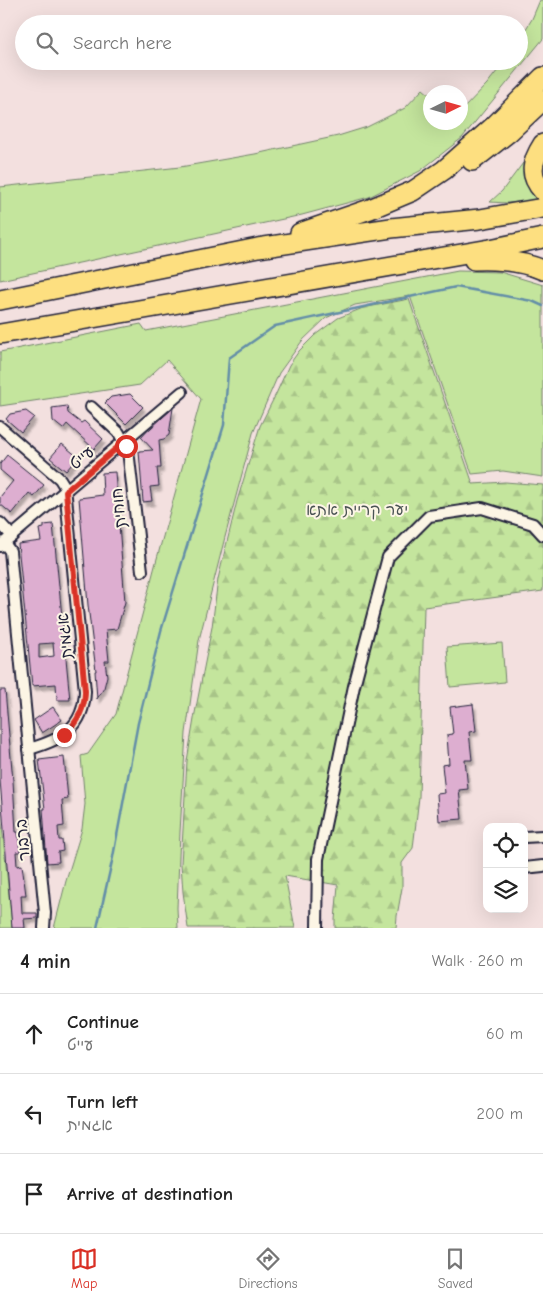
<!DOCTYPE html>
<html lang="en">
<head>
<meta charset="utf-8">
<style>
  :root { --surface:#fff; --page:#f6f6f6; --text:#222; --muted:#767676; --line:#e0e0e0; --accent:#d93025 }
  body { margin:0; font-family:"Comic Neue","Playpen Sans Hebrew",sans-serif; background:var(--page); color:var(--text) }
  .controls { position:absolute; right:15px; bottom:15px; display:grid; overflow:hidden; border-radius:10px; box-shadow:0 5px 20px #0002 }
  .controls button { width:45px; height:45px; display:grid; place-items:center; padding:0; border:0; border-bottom:1px solid var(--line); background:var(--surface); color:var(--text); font:25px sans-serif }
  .compass { position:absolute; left:423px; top:85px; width:45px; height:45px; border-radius:50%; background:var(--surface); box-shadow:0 5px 20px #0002; rotate:85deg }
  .stop { position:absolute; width:15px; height:15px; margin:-11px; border:4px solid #d93025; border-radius:50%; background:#fff }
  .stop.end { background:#d93025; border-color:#fff; box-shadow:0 1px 5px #0008 }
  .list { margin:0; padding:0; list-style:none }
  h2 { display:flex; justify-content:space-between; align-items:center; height:65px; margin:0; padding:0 20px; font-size:21px }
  h2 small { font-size:16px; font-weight:400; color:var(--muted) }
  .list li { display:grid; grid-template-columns:32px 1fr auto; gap:15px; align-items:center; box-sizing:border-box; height:80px; padding:0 20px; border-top:1px solid var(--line) }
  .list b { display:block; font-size:19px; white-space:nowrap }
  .list p { margin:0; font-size:16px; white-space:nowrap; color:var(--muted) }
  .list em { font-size:16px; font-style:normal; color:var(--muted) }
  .icon { flex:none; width:28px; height:28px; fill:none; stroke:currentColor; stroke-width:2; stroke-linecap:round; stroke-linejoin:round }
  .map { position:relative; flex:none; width:543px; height:928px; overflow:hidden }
  .search { position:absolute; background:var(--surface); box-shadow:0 5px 20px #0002; left:15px; right:15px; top:15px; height:55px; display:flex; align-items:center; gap:12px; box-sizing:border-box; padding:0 18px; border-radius:28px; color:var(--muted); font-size:19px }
  .sheet { height:305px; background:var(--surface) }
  nav { display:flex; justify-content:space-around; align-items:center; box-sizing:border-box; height:70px; border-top:1px solid var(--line); background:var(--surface); font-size:14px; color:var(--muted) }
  nav a { display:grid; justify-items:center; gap:2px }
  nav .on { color:var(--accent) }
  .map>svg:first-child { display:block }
  .grass { fill:#c4e59d; stroke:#73846c }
  .forest { fill:url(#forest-firs); stroke:#73846c }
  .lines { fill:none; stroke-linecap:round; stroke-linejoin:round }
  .stream { stroke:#638ea8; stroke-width:2.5 }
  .building { fill:#ddaed0; stroke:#22223b; fill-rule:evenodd; filter:url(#shadow) }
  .street-casing { stroke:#22223b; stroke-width:14 }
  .highway-casing { stroke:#22223b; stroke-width:22 }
  .street { stroke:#fcf5e5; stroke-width:10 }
  .highway { stroke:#fddf80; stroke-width:19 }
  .route { stroke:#d93025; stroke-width:6 }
  .labels { text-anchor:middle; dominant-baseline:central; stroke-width:4; stroke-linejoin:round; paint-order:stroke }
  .street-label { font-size:16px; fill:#22223b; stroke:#fcf5e5 }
  .park-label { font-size:16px; fill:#4a5354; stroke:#fcf5e5 }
</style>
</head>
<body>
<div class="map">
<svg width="543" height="928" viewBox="0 0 543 928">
  <defs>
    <pattern id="forest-firs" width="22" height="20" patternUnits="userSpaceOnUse" patternTransform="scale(1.25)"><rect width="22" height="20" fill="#c4e59d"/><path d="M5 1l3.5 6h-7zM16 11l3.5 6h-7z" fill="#a8c488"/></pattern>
    <filter id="shadow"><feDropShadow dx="2.5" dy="4.5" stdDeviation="1" flood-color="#0004"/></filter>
  </defs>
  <rect width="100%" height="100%" fill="#f3e0df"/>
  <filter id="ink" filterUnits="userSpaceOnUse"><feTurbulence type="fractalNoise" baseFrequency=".02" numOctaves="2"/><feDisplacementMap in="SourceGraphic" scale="10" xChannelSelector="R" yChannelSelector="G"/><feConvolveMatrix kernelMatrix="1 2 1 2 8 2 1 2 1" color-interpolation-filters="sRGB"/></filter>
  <g filter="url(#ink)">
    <g class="grass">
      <polygon points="540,0 543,0 543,39 462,138 420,171 369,197 302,215 0,280 0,187 180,167 255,154 338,136 367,127 405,108 423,89 430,95 430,122 460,122 461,111 487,84 505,61 519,61 519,40 532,19"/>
      <path d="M529,155C527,160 524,166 523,171C522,184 534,193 543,200L507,203L490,202L502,191Z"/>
      <polygon points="458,271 500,272 543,285 543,477 503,471 472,474 410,296 355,305 326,318 302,341 279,373 253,433 225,537 199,640 186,733 180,832 177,908 178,928 54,928 66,881 82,829 85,804 81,756 88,754 116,714 156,562 201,399 167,360 140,385 0,406 0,352 141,324 146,331"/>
      <polygon points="502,643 505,682 450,687 447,647"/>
      <polygon points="0,807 12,924 12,928 0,928"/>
    </g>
    <polygon class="forest" points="409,299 473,484 505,482 543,485 543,591 424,607 419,797 413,848 402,863 402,888 397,916 396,928 335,928 335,920 338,885 285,876 295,928 188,928 183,892 181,864 187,761 195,713 212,627 218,579 237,501 260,426 276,394 289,365 299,351 315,335 338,318 363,308"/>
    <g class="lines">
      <polyline class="stream" points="97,928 113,857 138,723 161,631 224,425 229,358 275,326 456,287 532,301 543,306"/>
    </g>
    <g class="building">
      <polygon points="130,394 143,407 126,424 105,403 111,397"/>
      <polygon points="67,406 68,413 81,423 84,421 103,439 94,449 67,424 63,429 53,421 52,408"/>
      <polygon points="173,408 169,435 164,439 159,440 161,468 157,468 159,486 150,487 152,501 143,502 139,451 153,450 141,437"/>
      <polygon points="26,411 34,417 21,432 6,419 10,414"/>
      <polygon points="62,444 78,457 66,471 50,458"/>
      <polygon points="7,455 44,485 34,497 29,493 12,514 0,504 0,497 13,481 0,470 0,464"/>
      <polygon points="115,472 125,602 117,629 106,630 109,661 105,661 107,676 104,688 97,699 95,671 96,671 88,605 79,498 103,495 102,473"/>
      <path d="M53,524L70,700H57L56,684L32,686L18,544L41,541L39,529L44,528V525ZM53,643L54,656L39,658V644Z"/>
      <polygon points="0,690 5,690 13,781 16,832 18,832 20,852 16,852 17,866 22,865 26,895 21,895 22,913 37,913 37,918 24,919 25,928 12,928 0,780"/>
      <polygon points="473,704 476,731 469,732 472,760 465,760 468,789 459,790 462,819 439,821 437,794 445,793 442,765 449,764 447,735 453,734 450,707"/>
      <polygon points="53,707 62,720 42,733 34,720"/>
      <polygon points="64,757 68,799 62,800 64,826 58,827 59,840 62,840 63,851 58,852 59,862 47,863 43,809 45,809 39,760"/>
    </g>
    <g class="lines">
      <defs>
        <g id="street">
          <polyline points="91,407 119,433 128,450 142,571"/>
          <path d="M0,427L60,479L65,487L85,691C84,728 61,740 29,749"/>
          <polyline points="0,523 12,536"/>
          <polyline points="4,543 10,551 45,913 44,928"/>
          <polyline points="0,546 182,392"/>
          <polyline points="524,837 543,836"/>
          <polyline points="524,868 543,866"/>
          <polyline points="317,928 318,859 354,686 388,557 429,516 482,508 533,524 543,535"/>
        </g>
        <g id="highway">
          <path d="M543,144C532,161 528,175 543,191"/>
          <polyline points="472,161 509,132 543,100"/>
          <polyline points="300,233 370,209 413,191 444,170 495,125 543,77"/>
          <path d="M474,260C498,259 521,261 543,270"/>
          <polyline points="0,300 258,248 391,228 480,219 543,208"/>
          <polyline points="0,334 490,249 543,238"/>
        </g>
      </defs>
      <use href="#street" class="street-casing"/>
      <use href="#highway" class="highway-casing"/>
      <use href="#street" class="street"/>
      <use href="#highway" class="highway"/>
    </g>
  </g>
  <g class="lines" filter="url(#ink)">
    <path class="route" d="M64,735C77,723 85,709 85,691L66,491L124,442L126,446"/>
  </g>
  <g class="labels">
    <g class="street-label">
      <text transform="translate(82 458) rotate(-40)">עייט</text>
      <text transform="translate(119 508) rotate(-96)">חוחית</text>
      <text transform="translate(65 636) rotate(-96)">אגמית</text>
      <text transform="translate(23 840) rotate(-95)">ברבור</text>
    </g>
    <g class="park-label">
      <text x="357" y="510">יער קריית אתא</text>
    </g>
  </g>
</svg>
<div class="controls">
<button><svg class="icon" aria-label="locate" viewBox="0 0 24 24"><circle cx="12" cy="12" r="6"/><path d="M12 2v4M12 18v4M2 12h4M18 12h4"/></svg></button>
<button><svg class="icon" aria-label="layers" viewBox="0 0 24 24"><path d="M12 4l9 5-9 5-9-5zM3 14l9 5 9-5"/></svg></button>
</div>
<svg class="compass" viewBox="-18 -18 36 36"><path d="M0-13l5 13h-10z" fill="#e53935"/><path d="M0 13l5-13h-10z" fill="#767676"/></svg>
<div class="stop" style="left:126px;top:446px"></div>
<div class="stop end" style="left:64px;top:735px"></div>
<div class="search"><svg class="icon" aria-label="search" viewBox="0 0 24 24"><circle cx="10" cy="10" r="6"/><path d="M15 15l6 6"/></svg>Search here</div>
</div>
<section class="sheet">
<h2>4 min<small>Walk · 260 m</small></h2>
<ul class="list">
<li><svg class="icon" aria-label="ahead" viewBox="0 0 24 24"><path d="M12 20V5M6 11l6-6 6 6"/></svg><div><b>Continue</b><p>עייט</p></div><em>60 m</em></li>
<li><svg class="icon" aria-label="left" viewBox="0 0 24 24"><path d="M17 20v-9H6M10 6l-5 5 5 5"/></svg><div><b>Turn left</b><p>אגמית</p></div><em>200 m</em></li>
<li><svg class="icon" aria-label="arrive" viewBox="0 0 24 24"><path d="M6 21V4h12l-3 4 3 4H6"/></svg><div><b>Arrive at destination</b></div></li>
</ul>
</section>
<nav>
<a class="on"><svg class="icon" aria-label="map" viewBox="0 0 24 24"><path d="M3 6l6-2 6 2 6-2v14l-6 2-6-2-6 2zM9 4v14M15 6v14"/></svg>Map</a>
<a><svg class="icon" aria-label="directions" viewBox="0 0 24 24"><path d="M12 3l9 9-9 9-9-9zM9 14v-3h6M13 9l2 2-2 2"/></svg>Directions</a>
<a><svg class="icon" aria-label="saved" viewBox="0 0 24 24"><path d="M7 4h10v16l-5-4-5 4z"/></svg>Saved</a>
</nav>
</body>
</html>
